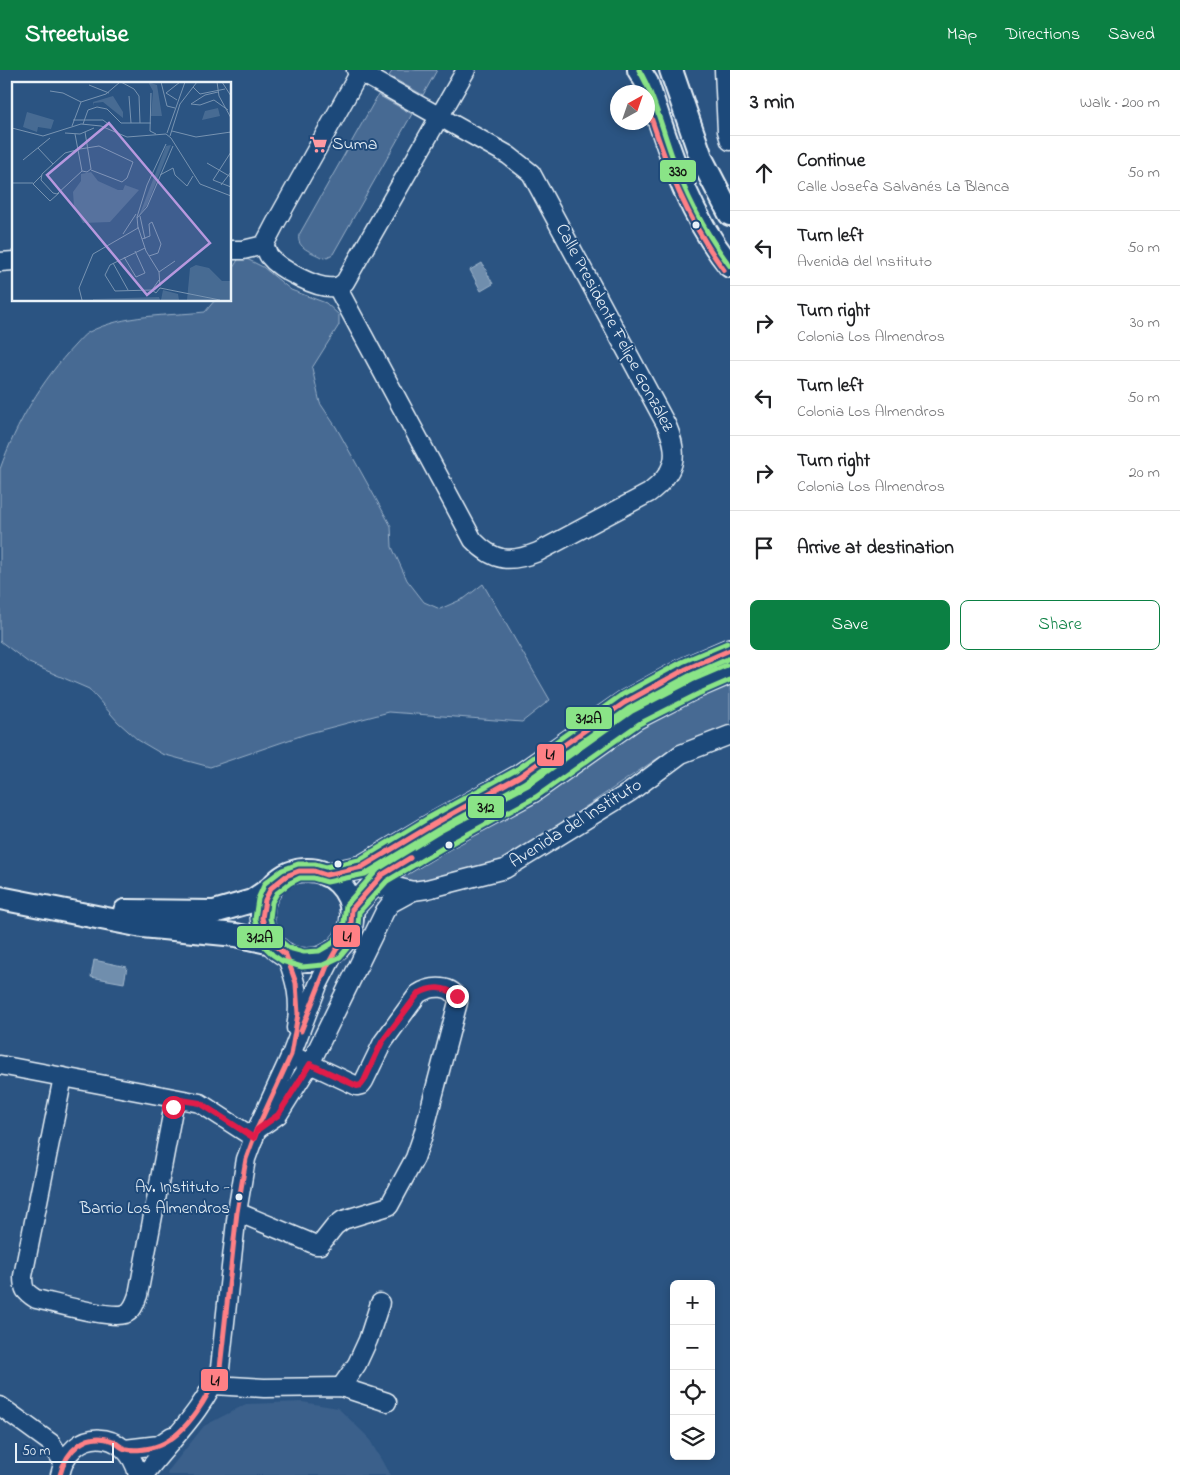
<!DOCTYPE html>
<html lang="en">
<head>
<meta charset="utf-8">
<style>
  :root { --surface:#fff; --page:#f6f6f6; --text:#202124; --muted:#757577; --line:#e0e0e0; --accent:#0b8043 }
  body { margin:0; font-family:"Indie Flower",sans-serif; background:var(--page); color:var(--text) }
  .controls { position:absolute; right:15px; bottom:15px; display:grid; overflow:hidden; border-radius:8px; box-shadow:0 2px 8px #0003 }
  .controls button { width:45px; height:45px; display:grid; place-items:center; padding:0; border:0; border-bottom:1px solid var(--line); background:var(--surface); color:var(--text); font:25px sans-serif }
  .compass { position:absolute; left:610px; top:15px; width:45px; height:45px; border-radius:50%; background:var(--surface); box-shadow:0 2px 8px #0003; rotate:40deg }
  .scale { position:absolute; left:15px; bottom:12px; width:99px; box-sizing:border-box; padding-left:5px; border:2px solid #e8f1f8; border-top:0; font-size:14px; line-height:18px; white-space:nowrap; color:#e8f1f8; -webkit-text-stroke:4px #1f4a7a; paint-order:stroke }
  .stop { position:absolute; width:15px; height:15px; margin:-11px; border:4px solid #e11d48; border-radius:50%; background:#fff }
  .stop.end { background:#e11d48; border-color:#fff; box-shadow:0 1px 5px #0008 }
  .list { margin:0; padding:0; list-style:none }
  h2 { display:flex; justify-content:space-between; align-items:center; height:65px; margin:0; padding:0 20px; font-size:21px }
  h2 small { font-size:16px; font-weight:400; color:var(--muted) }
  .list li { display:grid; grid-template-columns:32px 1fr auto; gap:15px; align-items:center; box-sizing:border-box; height:75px; padding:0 20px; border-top:1px solid var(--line) }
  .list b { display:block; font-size:19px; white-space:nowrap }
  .list p { margin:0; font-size:16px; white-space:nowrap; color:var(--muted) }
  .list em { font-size:16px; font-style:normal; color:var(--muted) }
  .actions { display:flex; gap:10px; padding:15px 20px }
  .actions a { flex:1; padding:11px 0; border:1px solid var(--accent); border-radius:8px; text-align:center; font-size:18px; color:var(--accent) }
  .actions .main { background:var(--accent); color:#fff }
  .icon { flex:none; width:28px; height:28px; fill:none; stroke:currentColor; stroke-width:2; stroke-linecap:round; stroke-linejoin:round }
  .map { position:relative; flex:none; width:730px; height:1405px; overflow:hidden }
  header { display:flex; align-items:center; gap:30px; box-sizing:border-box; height:70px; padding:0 25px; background:var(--accent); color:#fff }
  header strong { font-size:24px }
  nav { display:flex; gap:28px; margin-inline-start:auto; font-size:18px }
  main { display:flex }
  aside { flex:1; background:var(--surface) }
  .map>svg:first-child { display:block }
  .built { fill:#3a608b }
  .green { fill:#476b93; stroke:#98aec6 }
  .water { fill:#708ead; stroke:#a0b6cb }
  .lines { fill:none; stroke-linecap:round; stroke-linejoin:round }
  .minor-casing { stroke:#e8f1f8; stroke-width:21 }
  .major-casing { stroke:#e8f1f8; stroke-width:26 }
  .minor { stroke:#1f4a7a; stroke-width:18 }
  .major { stroke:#1f4a7a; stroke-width:22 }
  .bus-1-casing { stroke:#1f4a7a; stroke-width:9 }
  .bus-2-casing { stroke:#1f4a7a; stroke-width:9 }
  .bus-3-casing { stroke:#1f4a7a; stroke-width:9 }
  .bus-4-casing { stroke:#1f4a7a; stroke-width:9 }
  .bus-5-casing { stroke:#1f4a7a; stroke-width:9 }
  .bus-1 { stroke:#ff8085; stroke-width:5 }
  .bus-2 { stroke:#8ae487; stroke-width:5 }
  .bus-3 { stroke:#8ae487; stroke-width:5 }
  .bus-4 { stroke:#8ae487; stroke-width:5 }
  .bus-5 { stroke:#ff8085; stroke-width:5 }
  .route { stroke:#e11d48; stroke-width:6 }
  .bus-dot { fill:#e8f1f8; stroke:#1f4a7a; stroke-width:2 }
  .labels { text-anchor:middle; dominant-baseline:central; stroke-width:4; stroke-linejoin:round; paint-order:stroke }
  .bus-label { font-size:17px; fill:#e8f1f8; stroke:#1f4a7a; text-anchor:end }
  .poi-label { font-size:18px; fill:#e8f1f8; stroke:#1f4a7a; text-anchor:start }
  .street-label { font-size:18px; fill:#e8f1f8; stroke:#1f4a7a }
  .inset-road { fill:none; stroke:#7793b1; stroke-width:1 }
  .view { fill:#b798de; fill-opacity:0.15; stroke:#b798de; stroke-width:2.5 }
  .inset-edge { fill:none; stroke:#e8f1f8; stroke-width:2.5 }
  .line-badge { stroke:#1f4a7a; stroke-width:2 }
  .pale-badge-label { font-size:14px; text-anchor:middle; font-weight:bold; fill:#111 }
</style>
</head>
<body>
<header>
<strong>Streetwise</strong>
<nav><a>Map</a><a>Directions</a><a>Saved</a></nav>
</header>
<main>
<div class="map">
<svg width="730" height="1405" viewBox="0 0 730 1405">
  <rect width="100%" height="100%" fill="#2b5482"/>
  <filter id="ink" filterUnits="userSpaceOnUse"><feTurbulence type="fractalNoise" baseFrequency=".02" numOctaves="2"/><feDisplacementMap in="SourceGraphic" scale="10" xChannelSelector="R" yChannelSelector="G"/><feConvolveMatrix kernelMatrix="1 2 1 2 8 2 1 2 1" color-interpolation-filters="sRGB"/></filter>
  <g filter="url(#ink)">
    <polygon class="built" points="302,1332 338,1338 368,1367 390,1405 167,1405 168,1401 204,1356 246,1334"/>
    <g class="green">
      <polygon points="393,0 437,0 423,25 389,6"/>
      <path d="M378,25L412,44L333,184L325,188L321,187C312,182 296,178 299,165Z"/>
      <path d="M239,188H245L263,197L291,220L326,233L339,245V255L312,298L320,333L336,357L391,456L392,477L407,510L424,532L440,539L465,528L483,514L550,630L522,652L389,642L306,664L210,697L162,684L138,670L118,652L89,619L29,593L0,571V399C16,354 42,310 75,275C79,271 83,265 89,262C125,244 165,246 205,242L215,230H230V203Z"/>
      <polygon points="730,608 730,659 670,681 655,690 520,781 496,794 417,815 384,811 621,666"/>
    </g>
    <g class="water">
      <polygon points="482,193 493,214 481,221 470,200"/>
      <polygon points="94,890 127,897 124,913 91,907"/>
    </g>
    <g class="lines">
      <defs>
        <g id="minor">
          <path d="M361,0L275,154L264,175C266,178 267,183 269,186C279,199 318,220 335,217C339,217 342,214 345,212L466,0"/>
          <polyline points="724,0 727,61 730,71"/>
          <polyline points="230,180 243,180 264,175"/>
          <polyline points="0,192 14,191"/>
          <path d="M337,217L473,470C494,492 510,493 538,482L649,423C675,403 680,386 667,356L531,103L508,85L356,0"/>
          <polyline points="368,820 392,816 413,821 427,819 505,799 630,722 681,684 730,665"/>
          <path d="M286,885C296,911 301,930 296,958"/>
          <polyline points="0,995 200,1033 254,1068"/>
          <path d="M63,1007L23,1206C23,1220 25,1222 36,1229C55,1233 109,1249 125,1244C133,1241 135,1233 138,1225L175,1029"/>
          <polyline points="258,1059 278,1045 310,994 385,841 391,833 413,821"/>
          <path d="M237,1142L316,1175H320L335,1156L343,1150L389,1136L415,1088L423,1065L458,932C455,913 430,916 418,924L383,972L364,1011L361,1015L357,1016L291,985"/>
          <polyline points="214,1315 264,1318 341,1317 387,1332"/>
          <polyline points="341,1317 357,1294 368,1270 380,1233"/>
          <polyline points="0,1336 51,1373 63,1392"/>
          <polyline points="125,1379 159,1375 172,1366"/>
          <path d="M60,1405C70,1356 127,1357 138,1405"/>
          <path d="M144,1405C170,1371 205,1339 220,1298L237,1142L246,1089L257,1059L291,985L318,915L336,880"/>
        </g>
        <g id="major">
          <path d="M639,0L647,13C669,78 686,142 730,196"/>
          <polyline points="671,0 702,90 730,144"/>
          <circle cx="307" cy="845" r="45"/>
          <polyline points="326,805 362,797 434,754 520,706 624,633 686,599 730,580"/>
          <polyline points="0,828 142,856 236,865 272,873"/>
          <polyline points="352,839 382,805 444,768 532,721 635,648 695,617 730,602"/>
          <polyline points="125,841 214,842 252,831 271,818"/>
        </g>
      </defs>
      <use href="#minor" class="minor-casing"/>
      <use href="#major" class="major-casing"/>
      <use href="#minor" class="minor"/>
      <use href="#major" class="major"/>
      <defs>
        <g id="bus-1">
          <polyline points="301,961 327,896 336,880 346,868 351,854 352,839 382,805 410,788"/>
          <path d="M60,1405C66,1381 86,1360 113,1371C118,1374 121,1378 126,1379C135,1381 151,1379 160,1375C188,1363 209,1325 220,1298L237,1142L246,1089L257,1059L291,985L298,944L296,913L286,885L272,873L266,862L262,848L265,830L271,818L286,806L299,801H314L326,805L362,797L434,754L520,706L624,633L686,599L730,580"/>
        </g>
        <polyline id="bus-2" points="727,573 682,592 620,626 516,700 430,747 359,790 326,797 315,794 298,794 282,800 265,813 258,829 255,849 259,865 265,877 273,885 282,891 302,897 323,895 340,887 353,871 358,856 359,842 387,811 448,775 536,727 639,654 698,624 730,610"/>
        <polyline id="bus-3" points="727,595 692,610 632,641 528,715 440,761 378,799 346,835 344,852 339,864 331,874 319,881 304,882 289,878 278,869 273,859 270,848 272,832 277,823 290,813 300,808 313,808 327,812 365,804 438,760 524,713 628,639 689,606 730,588"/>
        <path id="bus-4" d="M639,0C654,25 661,55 671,83C685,124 704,161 730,196"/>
        <path id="bus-5" d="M648,38C667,97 687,150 724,200"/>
      </defs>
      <use href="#bus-1" class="bus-1-casing"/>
      <use href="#bus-2" class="bus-2-casing"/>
      <use href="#bus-3" class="bus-3-casing"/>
      <use href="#bus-4" class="bus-4-casing"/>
      <use href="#bus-5" class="bus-5-casing"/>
      <use href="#bus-1" class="bus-1"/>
      <use href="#bus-2" class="bus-2"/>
      <use href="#bus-3" class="bus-3"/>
      <use href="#bus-4" class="bus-4"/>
      <use href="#bus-5" class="bus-5"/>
    </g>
  </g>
  <g class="lines" filter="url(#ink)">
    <path class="route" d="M173,1037L175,1029L200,1033L254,1068L257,1060L278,1045L310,994L357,1016L361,1015L364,1011L382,972L418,924C431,916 445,916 457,926"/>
  </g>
  <defs>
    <symbol id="supermarket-bare" viewBox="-9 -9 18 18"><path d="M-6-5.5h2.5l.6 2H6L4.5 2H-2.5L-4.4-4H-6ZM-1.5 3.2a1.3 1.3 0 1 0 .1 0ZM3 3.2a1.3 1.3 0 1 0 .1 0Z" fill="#ff9aa2" stroke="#1f4a7a" stroke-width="2.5" paint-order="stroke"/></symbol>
  </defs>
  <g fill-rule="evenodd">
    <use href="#supermarket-bare" x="306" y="62" width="25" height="25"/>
  </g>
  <g class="bus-dot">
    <circle cx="696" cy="155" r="4.5"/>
    <circle cx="449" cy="775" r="4.5"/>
    <circle cx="338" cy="794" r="4.5"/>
    <circle cx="239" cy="1127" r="4.5"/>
  </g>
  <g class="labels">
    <g class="bus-label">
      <text x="230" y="1117">Av. Instituto -<tspan x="230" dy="21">Barrio Los Almendros</tspan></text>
    </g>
    <g class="poi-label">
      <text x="332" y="75">Suma</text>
    </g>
    <g class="street-label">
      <text transform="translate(614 258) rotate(62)">Calle Presidente Felipe González</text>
      <text transform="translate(576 754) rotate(-32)">Avenida del Instituto</text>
    </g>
  </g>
  <g transform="translate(12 12)">
    <rect width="219" height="219" fill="#2b5482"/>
    <path d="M136,0L145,3L150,34H139L141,9ZM101,14L111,30V36L91,20L82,21V24L81,20ZM206,26L208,34L190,38L193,29ZM15,30L42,38L39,47L26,45L25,50L11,45ZM159,63L135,123L127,134L154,64ZM79,90L86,99L106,108H111L113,103L127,108L98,140L71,141L62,124L61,110L69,99V92ZM184,183L197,186L210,199H219V218H175L178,186ZM151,208L166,212L167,218H149ZM147,215L148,218H81V217Z" fill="#476b93"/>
    <path class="inset-road" d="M109,0L122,7L127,14L128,41M149,0L155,24L163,26M205,0L207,14L219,36M210,0L219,14M77,3L97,11M181,5L188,12L213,7M38,9L51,11L69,20M206,10L193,13L179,22L188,23L202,18L216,28M139,11L138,49L144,52M117,14L119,41M165,18L154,11L168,0M61,38H91L104,48M71,42L76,28L85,25L95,27L109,41H139M60,44L69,20L94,12L108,0M0,46L31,54L69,42L89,44L115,55L154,52L159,56M160,49L184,55L219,50M53,51L68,52L82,46M155,51L173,0M63,52L70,89L75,90L79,87L73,50M158,54L168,22L185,0M159,56L188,102L219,114M26,66L41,82M219,70L201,98L219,105M11,78L38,56M195,81L219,95M70,89L45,112L41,111L29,98L30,92L53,71L68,67L87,64L121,80L115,96L110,100L79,88M30,93L21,102L38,119L47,111M148,93L161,86L163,93L175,104L181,94M0,101H21M209,103L219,90M128,134L133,157M125,136L135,125L161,64M126,145L134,169L147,190L148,204M111,152L124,132M130,157L138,154L137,142L140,140L149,162L146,171L137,174M133,166L98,183L93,193L103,209L140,208M112,175L124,195L133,191L123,169M101,181L116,208M147,190L163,179M147,198L140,208L144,211L148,206M148,206L208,218M70,218L67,206L81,172L126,146L125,135L135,103L154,62"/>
    <path class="view" d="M97,41L198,161L135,213L35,93Z"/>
    <rect width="219" height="219" class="inset-edge"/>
  </g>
  <g class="line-badge">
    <rect x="659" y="89" width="38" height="24" rx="5" fill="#8ae487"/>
    <rect x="565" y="636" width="48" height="24" rx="5" fill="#8ae487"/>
    <rect x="536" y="673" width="29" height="24" rx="5" fill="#ff8085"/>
    <rect x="467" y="725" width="38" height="24" rx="5" fill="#8ae487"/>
    <rect x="332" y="854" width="29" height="24" rx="5" fill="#ff8085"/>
    <rect x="236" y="855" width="48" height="24" rx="5" fill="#8ae487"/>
    <rect x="200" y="1298" width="29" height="24" rx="5" fill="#ff8085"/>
  </g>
  <g class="pale-badge-label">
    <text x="678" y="106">330</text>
    <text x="589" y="653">312A</text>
    <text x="550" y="689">L1</text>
    <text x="486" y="742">312</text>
    <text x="347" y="871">L1</text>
    <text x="260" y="872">312A</text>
    <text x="215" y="1315">L1</text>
  </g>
</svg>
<div class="controls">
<button>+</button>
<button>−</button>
<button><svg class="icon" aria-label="locate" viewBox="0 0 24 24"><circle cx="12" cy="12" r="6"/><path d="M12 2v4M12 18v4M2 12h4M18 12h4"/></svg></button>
<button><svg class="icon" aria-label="layers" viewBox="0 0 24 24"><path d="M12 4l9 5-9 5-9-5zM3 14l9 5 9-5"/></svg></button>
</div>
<svg class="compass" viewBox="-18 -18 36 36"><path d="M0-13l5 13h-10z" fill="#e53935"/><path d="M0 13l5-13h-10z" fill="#757577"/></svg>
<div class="scale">50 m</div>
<div class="stop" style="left:173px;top:1037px"></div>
<div class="stop end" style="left:457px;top:926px"></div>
</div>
<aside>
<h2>3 min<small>Walk · 200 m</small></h2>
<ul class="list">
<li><svg class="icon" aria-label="ahead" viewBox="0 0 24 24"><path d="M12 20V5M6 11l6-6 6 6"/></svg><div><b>Continue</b><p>Calle Josefa Salvanés La Blanca</p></div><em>50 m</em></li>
<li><svg class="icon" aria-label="left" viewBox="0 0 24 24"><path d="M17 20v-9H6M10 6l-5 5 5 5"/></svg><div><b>Turn left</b><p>Avenida del Instituto</p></div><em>50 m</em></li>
<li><svg class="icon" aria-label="right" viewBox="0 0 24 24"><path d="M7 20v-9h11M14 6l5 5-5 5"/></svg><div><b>Turn right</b><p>Colonia Los Almendros</p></div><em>30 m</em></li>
<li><svg class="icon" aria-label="left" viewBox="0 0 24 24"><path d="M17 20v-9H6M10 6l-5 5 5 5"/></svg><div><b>Turn left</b><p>Colonia Los Almendros</p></div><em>50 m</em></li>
<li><svg class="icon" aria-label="right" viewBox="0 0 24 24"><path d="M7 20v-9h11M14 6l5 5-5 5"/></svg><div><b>Turn right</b><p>Colonia Los Almendros</p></div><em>20 m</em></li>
<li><svg class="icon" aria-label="arrive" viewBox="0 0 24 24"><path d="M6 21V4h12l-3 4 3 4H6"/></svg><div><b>Arrive at destination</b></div></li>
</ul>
<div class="actions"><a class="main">Save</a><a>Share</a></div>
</aside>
</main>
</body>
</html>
